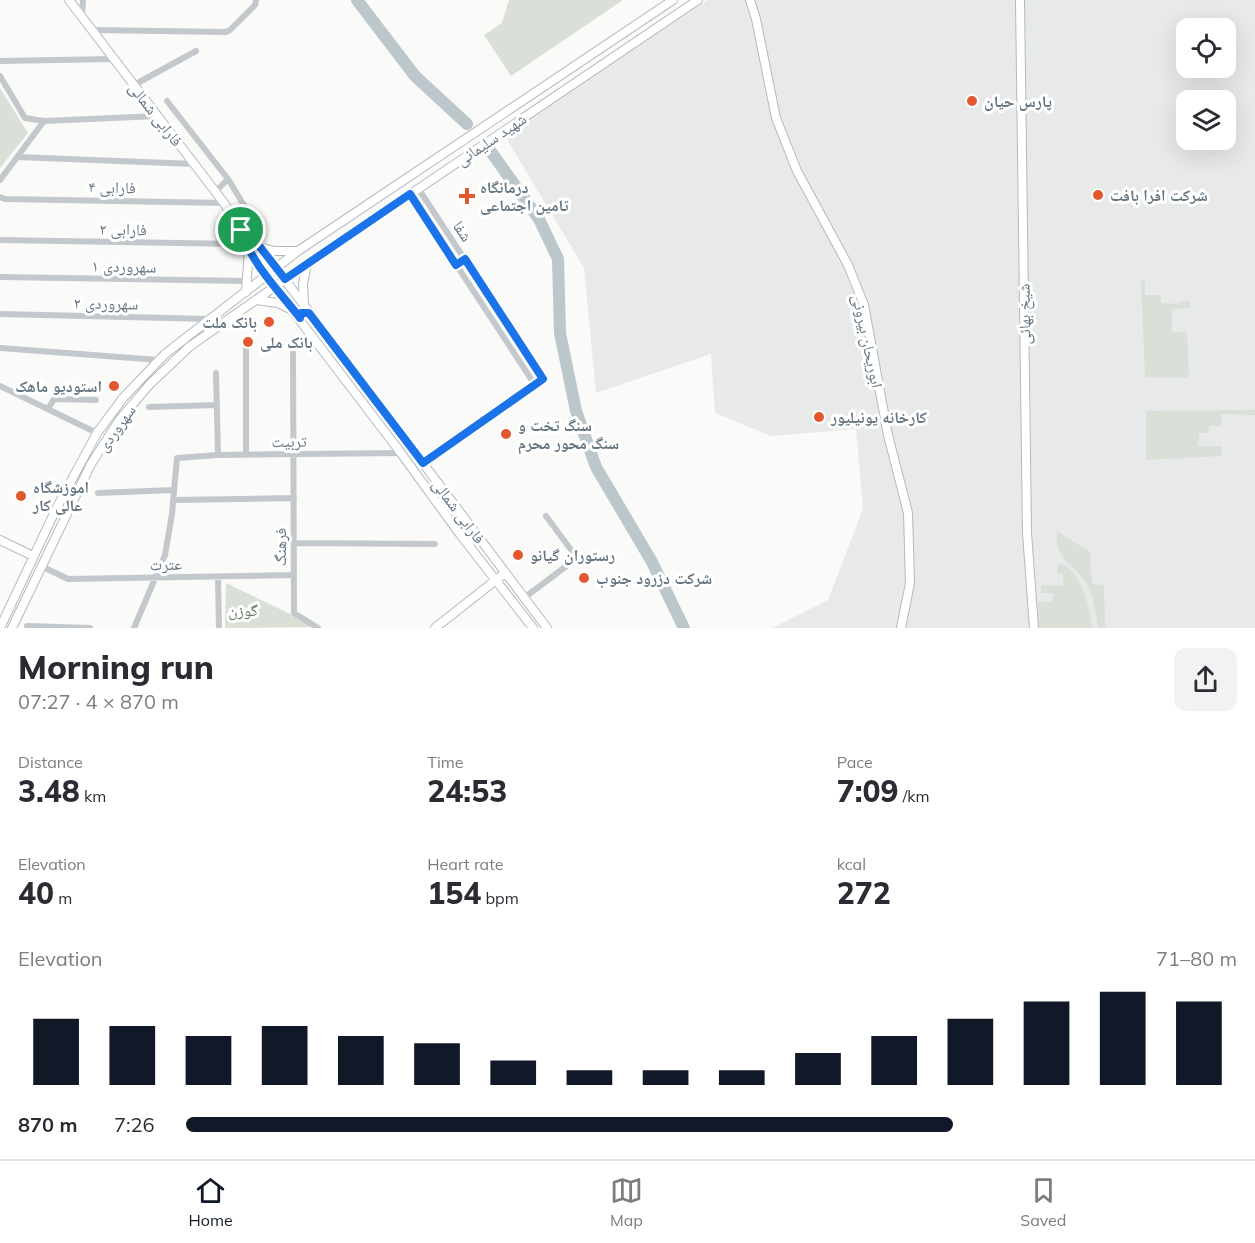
<!DOCTYPE html>
<html lang="en">
<head>
<meta charset="utf-8">
<style>
  :root { --surface:#fff; --page:#f2f2f3; --text:#2b2b33; --muted:#7c7c81; --line:#e1e1e2; --accent:#111827 }
  body { margin:0; font-family:Mulish,"Noto Naskh Arabic",sans-serif; background:var(--page); color:var(--text); height:100vh; display:flex; flex-direction:column; font-size:22px; white-space:nowrap }
  * { box-sizing:border-box; margin:0 }
  p { font-size:20px; color:var(--muted) }
  .icon { flex:none; width:33px; height:33px; fill:none; stroke:currentColor; stroke-width:2; stroke-linecap:round; stroke-linejoin:round }
  .map { position:relative; height:628px; overflow:hidden }
  .side { display:flex; flex-direction:column; background:var(--surface); flex:1 }
  .side>* { flex:none }
  .tools { position:absolute; left:1176px; top:18px; display:grid; gap:12px }
  .tools a { display:grid; place-items:center; width:60px; height:60px; border-radius:12px; background:var(--surface); box-shadow:0 6px 24px #0002; font-size:30px }
  .pin { position:absolute; display:grid; place-items:center; width:51px; height:51px; color:#fff; margin:-26px; border:3px solid #fff; border-radius:50%; box-shadow:0 2px 6px #0007 }
  .round { display:grid; place-items:center; flex:none; width:63px; height:63px; border-radius:12px; background:var(--page) }
  .head { display:flex; align-items:center; justify-content:space-between; height:102px; padding:0 18px }
  h1 { font-size:33px; font-weight:800; line-height:45px }
  .stats { display:grid; grid-template-columns:repeat(3,1fr); gap:9px; height:102px; padding:6px 18px }
  .stats div { display:grid; align-content:center }
  .stats b { font-size:30px; font-weight:800 }
  .stats small { font-size:16px; font-weight:400 }
  .stats p { font-size:16px }
  .chart { height:168px; padding:12px 18px }
  .chart p { display:flex; justify-content:space-between }
  .chart svg { width:100%; height:108px; margin-top:6px; stroke:var(--accent); stroke-width:6 }
  ul { padding:0 18px; list-style:none; font-size:20px }
  li { display:grid; grid-template-columns:96px 72px 1fr; align-items:center; height:45px }
  li i { height:15px; border-radius:8px; background:var(--accent) }
  .dock { display:flex; justify-content:space-around; align-items:center; height:84px; border-top:2px solid var(--line); background:var(--surface); font-size:16px; color:var(--muted) }
  .dock a { display:grid; justify-items:center; gap:3px }
  .dock .on { color:var(--accent) }
  .map>svg:first-child { display:block }
  .built { fill:#e8e9e9; fill-rule:evenodd }
  .green { fill:#dadfd7 }
  .lines { fill:none; stroke-linecap:round; stroke-linejoin:round }
  .river { stroke:#bbc7cb; stroke-width:12 }
  .secondary-casing { stroke:#b3babf; stroke-width:10 }
  .street { stroke:#c3c8cc; stroke-width:6 }
  .secondary { stroke:#fff; stroke-width:8 }
  .route-casing { stroke:#fff; stroke-width:12 }
  .route { stroke:#1a73e8; stroke-width:8 }
  .poi-dot { fill:#e4572e; stroke:#fff; stroke-width:2 }
  .labels { text-anchor:middle; dominant-baseline:central; stroke-width:6; stroke-linejoin:round; paint-order:stroke }
  .poi-label { font-size:16px; font-weight:bold; fill:#657683; stroke:#fff; text-anchor:start }
  .street-label { font-size:16px; fill:#657683; stroke:#fff }
  .park-label { font-size:16px; fill:#687a64; stroke:#fff }
</style>
</head>
<body>
<div class="map">
<svg width="1255" height="628" viewBox="0 0 1255 628">
  <rect width="100%" height="100%" fill="#fafaf8"/>
  <path class="built" d="M708,0h547v628h-483l56,-28 35,-91 -7,-80 -85,7 -56,-23 -4,-59 -115,39 -12,-125 -79,-132zM1186,28h40v40h-40zM1186,100h40v40h-40z"/>
  <path class="green" d="M509,0h114l-112,76 -27,-41 18,-12z
    M0,88l28,45 -28,35z
    M1145,279v16h16v8l19,1v-3h10v7l-18,1v23h15l2,46 -44,-1 -4,-97z
    M1255,410v5l-33,-1 -1,12h-12l-1,7h-9l-1,13h24l-1,10 -75,4v-49z
    M1057,531l33,21 2,32 12,1 1,43h-7c-2,-14 -4,-29 -10,-42 -12,-22 -35,-26 -31,-55z
    M1062,564c22,10 26,43 31,64h-54l-1,-26h14l1,-9h-12v-8l22,1v-12l-6,-1 1,-8z
    M226,583l91,44 -92,1z"/>
  <g class="lines">
    <path class="river" d="M357,0l58,76 52,48
      M489,149l50,70 19,40 2,74 16,78 20,56 56,95 32,66"/>
    <g class="secondary-casing">
      <path id="secondary" d="M69,0l155,203 17,27 4,13 21,33 132,173 61,84 74,95
        M750,0l6,19 20,99 21,53 51,94 16,40 24,130 20,78 2,70 -9,45
        M1020,0l7,533 7,95
        M242,231l17,16 17,21 271,360
        M260,247l14,4h24
        M246,292l3,-43
        M256,300l22,3 14,7
        M304,305l-1,-21 4,-20
        M0,540l33,16
        M0,628l56,-119 41,-76 26,-35 42,-44 133,-103 375,-251
        M12,628l79,-164 29,-45 30,-35 39,-37 118,-83 391,-264
        M435,628l66,-52"/>
    </g>
    <path class="street" d="M82,17l1,-17
      M92,30l134,2 4,-2 25,-25 1,-5
      M0,61l113,-2
      M0,76l25,42 19,3 113,-5
      M134,85l62,-34
      M167,101l61,78
      M17,157l177,7
      M0,180l44,-59
      M418,188l125,191 -120,84
      M215,192l13,-13 20,33
      M410,194l125,191
      M0,197l5,2 219,4
      M0,240l238,4 7,-1
      M0,277l248,4
      M0,314l209,5
      M246,345v110
      M0,348l159,12
      M293,353l1,260 24,15
      M216,373l2,82
      M0,386l97,47
      M149,407l68,-2
      M48,409l6,-10 42,1
      M98,493l76,-3
      M173,500l121,-2
      M293,543l142,1
      M41,566l27,13 225,-4
      M218,577l1,51
      M524,598l53,-40 -31,-42
      M27,626l63,2
      M134,628l31,-73 7,-41 5,-56 41,-3 183,-2"/>
    <use href="#secondary" class="secondary"/>
  </g>
  <g class="lines">
    <g class="route-casing">
      <path id="route" d="M410,194l46,71 9,-6 78,120 -120,84 -114,-150h-8l-1,5c-21,-27 -49,-55 -59,-88l19,17 25,32z"/>
    </g>
    <use href="#route" class="route"/>
  </g>
  <g class="poi-dot">
    <circle cx="972" cy="101" r="6"/>
    <circle cx="1098" cy="195" r="6"/>
    <path d="M464 187h6v6h6v6h-6v6h-6v-6h-6v-6h6z"/>
    <circle cx="269" cy="322" r="6"/>
    <circle cx="248" cy="342" r="6"/>
    <circle cx="114" cy="386" r="6"/>
    <circle cx="819" cy="417" r="6"/>
    <circle cx="506" cy="434" r="6"/>
    <circle cx="21" cy="496" r="6"/>
    <circle cx="518" cy="555" r="6"/>
    <circle cx="584" cy="578" r="6"/>
  </g>
  <g class="labels">
    <g class="poi-label">
      <text x="984" y="101">پارس حیان</text>
      <text x="480" y="187">درمانگاه<tspan x="480" dy="18">تامین اجتماعی</tspan></text>
      <text x="1110" y="195">شرکت افرا بافت</text>
      <text x="257" y="322" text-anchor="end">بانک ملت</text>
      <text x="260" y="342">بانک ملی</text>
      <text x="102" y="386" text-anchor="end">استودیو ماهک</text>
      <text x="831" y="417">کارخانه یونیلیور</text>
      <text x="518" y="425">سنگ تخت و<tspan x="518" dy="18">سنگ محور محرم</tspan></text>
      <text x="33" y="487">اموزشگاه<tspan x="33" dy="18">عالی کار</tspan></text>
      <text x="530" y="555">رستوران گیانو</text>
      <text x="596" y="578">شرکت دزرود جنوب</text>
    </g>
    <g class="street-label">
      <text transform="translate(156 114) rotate(52)">فارابی شمالی</text>
      <text transform="translate(491 139) rotate(-34)">شهید سلیمانی</text>
      <text transform="translate(112 187) rotate(1)">فارابی ۴</text>
      <text transform="translate(123 229) rotate(1)">فارابی ۲</text>
      <text transform="translate(463 231) rotate(57)">شفا</text>
      <text transform="translate(124 266) rotate(1)">سهروردی ۱</text>
      <text transform="translate(106 303) rotate(1)">سهروردی ۲</text>
      <text transform="translate(1024 314) rotate(-91)">شیخ بهائی</text>
      <text transform="translate(868 341) rotate(78)">ابوریحان بیرونی</text>
      <text transform="translate(116 428) rotate(-54)">سهروردی</text>
      <text transform="translate(289 441) rotate(-1)">تربیت</text>
      <text transform="translate(459 511) rotate(53)">فارابی شمالی</text>
      <text transform="translate(280 547) rotate(-90)">فرهنگ</text>
      <text transform="translate(166 564) rotate(-1)">عترت</text>
    </g>
    <g class="park-label">
      <text x="243" y="610">گوزن</text>
    </g>
  </g>
</svg>
<div class="tools">
<a><svg class="icon" aria-label="locate" viewBox="0 0 24 24"><circle cx="12" cy="12" r="6"/><path d="M12 2v4M12 18v4M2 12h4M18 12h4"/></svg></a>
<a><svg class="icon" aria-label="layers" viewBox="0 0 24 24"><path d="M12 4l9 5-9 5-9-5zM3 14l9 5 9-5"/></svg></a>
</div>
<div class="pin" style="left:241px;top:230px;background:#1e9e55"><svg class="icon" aria-label="arrive" viewBox="0 0 24 24"><path d="M6 21V4h12l-3 4 3 4H6"/></svg></div>
</div>
<section class="side">
<div class="head"><div><h1>Morning run</h1><p>07:27 · 4 × 870 m</p></div><a class="round"><svg class="icon" aria-label="share" viewBox="0 0 24 24"><path d="M12 15V3M7 8l5-5 5 5M5 13v7h14v-7"/></svg></a></div>
<div class="stats">
<div><p>Distance</p><b>3.48<small> km</small></b></div>
<div><p>Time</p><b>24:53</b></div>
<div><p>Pace</p><b>7:09<small> /km</small></b></div>
</div>
<div class="stats">
<div><p>Elevation</p><b>40<small> m</small></b></div>
<div><p>Heart rate</p><b>154<small> bpm</small></b></div>
<div><p>kcal</p><b>272</b></div>
</div>
<div class="chart"><p><span>Elevation</span>71–80 m</p>
<svg viewBox="0 0 160 44" preserveAspectRatio="none"><path d="M5 44V17M15 44V20M25 44V24M35 44V20M45 44V24M55 44V27M65 44V34M75 44V38M85 44V38M95 44V38M105 44V31M115 44V24M125 44V17M135 44V10M145 44V6M155 44V10"/></svg>
</div>
<ul>
<li><b>870 m</b>7:26<i style="width:73%"></i></li>
</ul>
</section>
<nav class="dock">
<a class="on"><svg class="icon" aria-label="home" viewBox="0 0 24 24"><path d="M3 11l9-7 9 7M6 9v11h12V9"/></svg>Home</a>
<a><svg class="icon" aria-label="map" viewBox="0 0 24 24"><path d="M3 6l6-2 6 2 6-2v14l-6 2-6-2-6 2zM9 4v14M15 6v14"/></svg>Map</a>
<a><svg class="icon" aria-label="saved" viewBox="0 0 24 24"><path d="M7 4h10v16l-5-4-5 4z"/></svg>Saved</a>
</nav>
</body>
</html>
